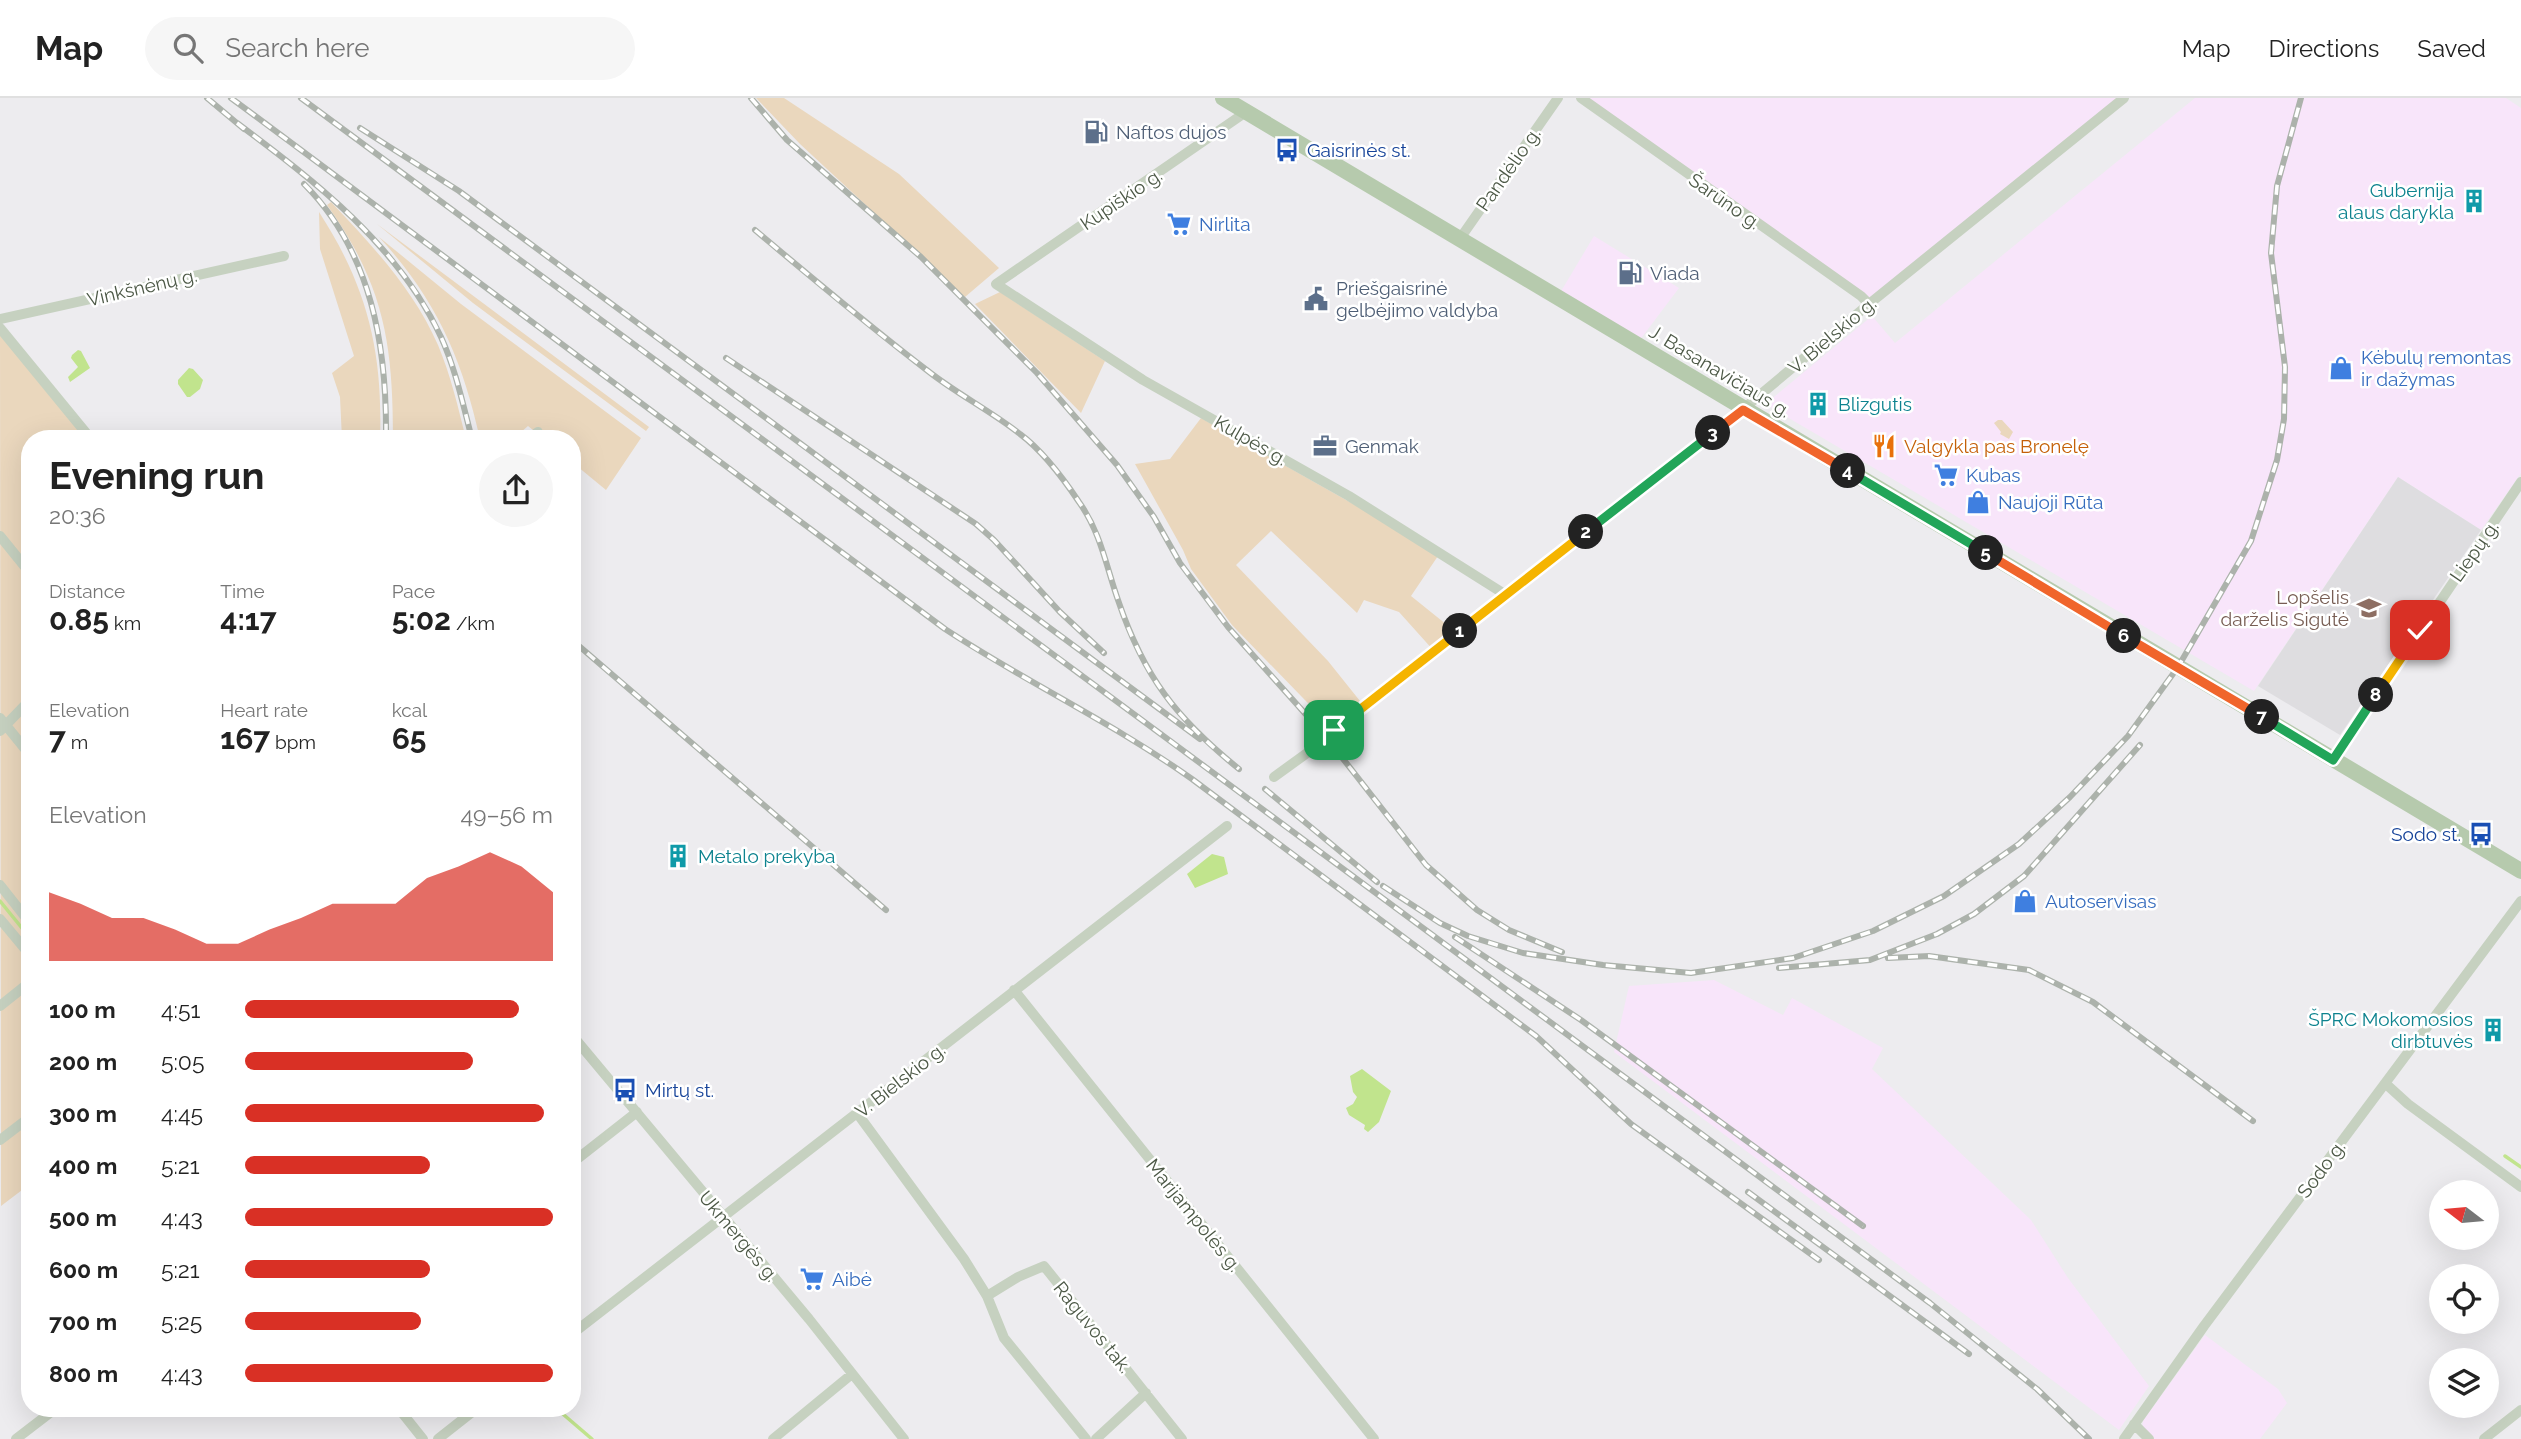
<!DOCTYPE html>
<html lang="en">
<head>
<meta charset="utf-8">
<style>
  :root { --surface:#fff; --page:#f6f6f6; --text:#222; --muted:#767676; --line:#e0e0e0; --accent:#d93025 }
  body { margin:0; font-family:Raleway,sans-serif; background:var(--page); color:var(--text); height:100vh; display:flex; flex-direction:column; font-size:26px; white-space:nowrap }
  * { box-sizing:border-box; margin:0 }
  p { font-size:23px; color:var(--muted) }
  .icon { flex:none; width:38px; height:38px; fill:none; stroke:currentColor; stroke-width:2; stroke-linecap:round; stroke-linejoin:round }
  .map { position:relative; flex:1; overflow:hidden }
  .sheet { position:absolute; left:21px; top:332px; width:560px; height:987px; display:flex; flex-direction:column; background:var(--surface); border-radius:28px; box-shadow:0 7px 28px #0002 }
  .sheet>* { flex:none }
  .needle { width:46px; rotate:286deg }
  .buttons { position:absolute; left:2429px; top:1082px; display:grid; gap:14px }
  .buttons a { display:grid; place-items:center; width:70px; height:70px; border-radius:50%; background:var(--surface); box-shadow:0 7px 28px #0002; font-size:35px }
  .pin { position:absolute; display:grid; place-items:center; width:60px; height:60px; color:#fff; margin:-30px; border-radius:14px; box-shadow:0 4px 10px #0006 }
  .km { position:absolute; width:35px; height:35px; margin:-18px; border-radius:50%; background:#222; color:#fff; font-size:19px; line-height:35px; text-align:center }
  .round { display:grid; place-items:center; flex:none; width:74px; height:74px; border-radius:37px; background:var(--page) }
  .head { display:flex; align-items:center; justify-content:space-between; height:119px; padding:0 28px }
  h1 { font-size:38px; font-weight:700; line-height:52px }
  .metrics { display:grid; grid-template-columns:repeat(3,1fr); gap:10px; height:119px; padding:7px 28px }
  .metrics div { display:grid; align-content:center }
  .metrics b { font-size:30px; font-weight:700 }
  .metrics small { font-size:19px; font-weight:400 }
  .metrics p { font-size:19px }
  .chart { height:196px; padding:14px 28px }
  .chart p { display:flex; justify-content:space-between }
  .chart svg { width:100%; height:126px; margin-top:7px; fill:var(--accent); opacity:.7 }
  ul { padding:0 28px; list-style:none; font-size:23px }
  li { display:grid; grid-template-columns:112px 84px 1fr; align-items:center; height:52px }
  li i { height:18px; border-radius:9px; background:var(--accent) }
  header { display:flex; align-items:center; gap:42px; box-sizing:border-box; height:98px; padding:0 35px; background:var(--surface); border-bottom:2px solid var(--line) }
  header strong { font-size:33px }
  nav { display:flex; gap:38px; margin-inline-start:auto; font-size:24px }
  .search { width:490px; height:63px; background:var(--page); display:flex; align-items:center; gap:18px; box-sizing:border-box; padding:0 24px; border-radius:38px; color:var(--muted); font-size:26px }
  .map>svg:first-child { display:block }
  .commercial { fill:#f8e5fa }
  .education { fill:#dedde0 }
  .green { fill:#ead7bd }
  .water { fill:#c1e48d }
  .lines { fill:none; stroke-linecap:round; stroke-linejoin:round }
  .stream { stroke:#c1e48d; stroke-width:3.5 }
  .street { stroke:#c6d1c0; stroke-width:10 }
  .primary { stroke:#b6caad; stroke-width:16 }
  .rail-casing { stroke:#acb2ab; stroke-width:6 }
  .rail { stroke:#fff; stroke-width:3.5; stroke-dasharray:10; stroke-linecap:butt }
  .split-1-casing { stroke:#fff; stroke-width:14 }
  .split-2-casing { stroke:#fff; stroke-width:14 }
  .split-3-casing { stroke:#fff; stroke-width:14 }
  .split-4-casing { stroke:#fff; stroke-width:14 }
  .split-5-casing { stroke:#fff; stroke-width:14 }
  .split-6-casing { stroke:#fff; stroke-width:14 }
  .split-7-casing { stroke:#fff; stroke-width:14 }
  .split-8-casing { stroke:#fff; stroke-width:14 }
  .split-9-casing { stroke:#fff; stroke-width:14 }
  .split-1 { stroke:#f5b400; stroke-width:9 }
  .split-2 { stroke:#f5b400; stroke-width:9 }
  .split-3 { stroke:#22a559; stroke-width:9 }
  .split-4 { stroke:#f0652b; stroke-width:9 }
  .split-5 { stroke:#22a559; stroke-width:9 }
  .split-6 { stroke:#f0652b; stroke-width:9 }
  .split-7 { stroke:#f0652b; stroke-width:9 }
  .split-8 { stroke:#22a559; stroke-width:9 }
  .split-9 { stroke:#f5b400; stroke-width:9 }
  .labels { text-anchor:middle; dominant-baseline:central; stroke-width:5; stroke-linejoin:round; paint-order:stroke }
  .service-label { font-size:19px; fill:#4e5e75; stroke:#fff; text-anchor:start }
  .transit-label { font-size:19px; fill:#164399; stroke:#fff; text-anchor:start }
  .street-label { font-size:19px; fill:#4c5846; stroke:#fff }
  .culture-label { font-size:19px; fill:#0d838f; stroke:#fff; text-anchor:end }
  .shop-label { font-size:19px; fill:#366cbe; stroke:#fff; text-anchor:start }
  .food-label { font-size:19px; fill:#c56008; stroke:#fff; text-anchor:start }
  .education-label { font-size:19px; fill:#785e54; stroke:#fff; text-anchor:end }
</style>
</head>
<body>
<header>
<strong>Map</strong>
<div class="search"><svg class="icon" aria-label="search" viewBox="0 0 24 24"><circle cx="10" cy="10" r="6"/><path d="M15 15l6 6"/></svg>Search here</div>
<nav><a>Map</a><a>Directions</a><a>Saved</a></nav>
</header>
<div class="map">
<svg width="2521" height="1341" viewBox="0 0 2521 1341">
  <rect width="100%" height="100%" fill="#edecef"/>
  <path class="commercial" d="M1581,0h543l-255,206z
    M2195,0h311l15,10v365l-40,57 -83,-53 -144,214 -484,-284 -1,-6 103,-85 23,27z
    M1594,138l85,52 -43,57 -79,-47z
    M1714,882l69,35 9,-17 91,50 -11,21 159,151 37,58 81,108 -30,44 -505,-378 15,-66z
    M2205,1237l73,54 9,14 -27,36h-118l1,-18z"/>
  <path class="education" d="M2398,379l83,53 -141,205 -82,-49z"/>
  <path class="green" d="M756,0h28l115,76 100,94 -34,29 -165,-153z
    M331,104c41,43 83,88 107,143 13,31 20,62 28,94h-73c0,-96 -9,-154 -66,-234z
    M319,114c48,74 64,139 61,227h-38l-2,-42 -8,-24 22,-17 -34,-107z
    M377,126l272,203 -3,4 -173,-128z
    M379,139l82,67 180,134 -35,52 -34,-28v-23h-28l-16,-13 -15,13h-33c-18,-81 -44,-140 -101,-202z
    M1000,194l105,69 -24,52 -106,-109z
    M0,230l91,111h-61v745l-29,22z
    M1201,320l239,135 -29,43 46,37 -23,18 -35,-39 -35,-12 -7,13 -86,-82 -35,34 92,96 36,45 -30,24 -102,-105 -41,-56 -8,-19 -48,-86 35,-5z
    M1998,322h4l11,12 -4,7 -9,-5 1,-2 -7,-9z"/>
  <path class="water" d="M78,252l3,1 9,17 -20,14 -2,-5 10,-10 -7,-9 1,-3z
    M189,270l4,1 10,11 -3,9 -10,8h-3l-9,-13v-4z
    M1212,756l12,3 4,17 -33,14 -8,-14z
    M1362,971l29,22 -12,31 -11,10 -4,-3 1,-4 -16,-10 -3,-7 7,-4 4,-7 -4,-5 -3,-16z"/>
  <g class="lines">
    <path class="stream" d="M0,803l30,37
      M2505,1058l16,11
      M557,1311l35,30"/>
    <path class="street" d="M1581,0l280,198 8,8
      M1246,14l-250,172 147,96 206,116 157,99
      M1459,142l99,-142
      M0,221l284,-63
      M0,230l91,111
      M529,341l9,-7
      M0,438l30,37
      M0,620l30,37
      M0,633l30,-31
      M2333,662l188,-278
      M1274,679l40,-29 50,-42 379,-297 126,-105 255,-206
      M0,787l30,38
      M0,821l30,36
      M1014,892l360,449
      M0,908l30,-24
      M572,937l237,284 95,120
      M2386,986l22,20 113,83
      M857,1015l107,146 23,37 17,42 82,101
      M0,1042l30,-23
      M572,1065l65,-51
      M987,1198l31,-19 26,-11 138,173
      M572,1236l655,-508
      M399,1311l24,30
      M2134,1326l15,15
      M16,1341l39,-30
      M438,1341l38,-30
      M773,1341l79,-65
      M1096,1341l50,-46
      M2124,1341l80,-113 317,-425
      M2484,1341l37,-29"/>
    <path class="primary" d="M1223,0l1298,773"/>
    <g class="rail-casing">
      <path id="rail" d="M207,0l37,31
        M231,0l714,531c81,53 168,94 247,150l344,257 95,88 188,136
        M301,0l1629,1205 107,86 52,50
        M751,0l36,42 134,117 116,116 80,92 37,52 26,46 48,64 98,110 100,128 51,45 32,20 53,22
        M237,25c79,59 161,122 204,214 15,33 22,68 31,102
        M360,30l99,63 741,548
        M304,86c68,68 83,163 82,255
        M755,132c57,48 114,96 173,141 29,23 63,40 92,63 23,17 43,44 59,68 22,31 27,64 39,98 26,77 58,118 121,169
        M726,260l250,166 18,16 66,72 44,41
        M572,542l314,270
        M1265,691l112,93
        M1383,788l57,37 28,13 55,17 80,12 88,8 102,-15 80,-27 71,-35 75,-52 51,-47 58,-61 50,-69 73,-126 26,-81 7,-41 1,-52 -14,-114 6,-67 24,-88
        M1455,839l126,83 282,206
        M1888,860l41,-2 100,14 64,32 160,119
        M1779,870l91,-8 67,-26 37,-20 50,-38 116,-131
        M1748,1094l221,162"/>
    </g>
    <use href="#rail" class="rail"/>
  </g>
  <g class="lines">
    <g class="split-1-casing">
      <path id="split-1" d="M1334,632l126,-99"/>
    </g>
    <g class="split-2-casing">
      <path id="split-2" d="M1460,533l126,-99"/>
    </g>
    <g class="split-3-casing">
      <path id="split-3" d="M1586,434l127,-99"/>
    </g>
    <g class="split-4-casing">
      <path id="split-4" d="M1713,335l30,-23 105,61"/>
    </g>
    <g class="split-5-casing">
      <path id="split-5" d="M1848,373l138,82"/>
    </g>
    <g class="split-6-casing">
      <path id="split-6" d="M1986,455l138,83"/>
    </g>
    <g class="split-7-casing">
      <path id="split-7" d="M2124,538l138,81"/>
    </g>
    <g class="split-8-casing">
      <path id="split-8" d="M2262,619l71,43 43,-65"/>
    </g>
    <g class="split-9-casing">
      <path id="split-9" d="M2376,597l44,-65"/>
    </g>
    <use href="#split-1" class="split-1"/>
    <use href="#split-2" class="split-2"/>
    <use href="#split-3" class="split-3"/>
    <use href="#split-4" class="split-4"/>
    <use href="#split-5" class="split-5"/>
    <use href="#split-6" class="split-6"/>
    <use href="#split-7" class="split-7"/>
    <use href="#split-8" class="split-8"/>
    <use href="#split-9" class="split-9"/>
  </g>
  <defs>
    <g id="fuel-bare" transform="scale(1.89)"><path d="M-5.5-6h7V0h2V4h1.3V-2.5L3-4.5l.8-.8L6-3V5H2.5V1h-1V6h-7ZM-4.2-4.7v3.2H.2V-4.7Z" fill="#5c6f8a" stroke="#fff" stroke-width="2.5" paint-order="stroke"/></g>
    <g id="bus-bare" transform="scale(1.89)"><path d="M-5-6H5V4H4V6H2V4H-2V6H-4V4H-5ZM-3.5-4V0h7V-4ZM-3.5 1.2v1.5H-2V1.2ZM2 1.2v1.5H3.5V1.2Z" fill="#1a4fb4" stroke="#fff" stroke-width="2.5" paint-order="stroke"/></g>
    <g id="building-bare" transform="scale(1.89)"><path d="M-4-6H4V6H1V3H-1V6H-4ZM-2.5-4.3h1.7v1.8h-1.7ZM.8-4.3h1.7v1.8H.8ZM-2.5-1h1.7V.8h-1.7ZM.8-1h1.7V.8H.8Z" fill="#0f9aa8" stroke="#fff" stroke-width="2.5" paint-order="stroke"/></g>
    <g id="supermarket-bare" transform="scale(1.89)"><path d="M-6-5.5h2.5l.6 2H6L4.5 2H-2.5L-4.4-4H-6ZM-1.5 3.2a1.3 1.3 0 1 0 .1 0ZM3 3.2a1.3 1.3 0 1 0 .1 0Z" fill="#3f7fe0" stroke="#fff" stroke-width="2.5" paint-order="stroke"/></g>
    <g id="civic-bare" transform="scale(1.89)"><path d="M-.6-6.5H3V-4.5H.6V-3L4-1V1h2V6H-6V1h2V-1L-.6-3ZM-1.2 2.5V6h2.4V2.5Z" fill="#5c6f8a" stroke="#fff" stroke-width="2.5" paint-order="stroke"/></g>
    <g id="shop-bare" transform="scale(1.89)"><path d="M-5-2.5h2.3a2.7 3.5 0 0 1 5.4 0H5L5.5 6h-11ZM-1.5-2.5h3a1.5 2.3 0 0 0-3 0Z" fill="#3f7fe0" stroke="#fff" stroke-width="2.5" paint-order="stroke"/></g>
    <g id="office-bare" transform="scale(1.89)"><path d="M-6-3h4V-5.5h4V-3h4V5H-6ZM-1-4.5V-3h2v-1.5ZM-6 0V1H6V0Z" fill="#5c6f8a" stroke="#fff" stroke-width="2.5" paint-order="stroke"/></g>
    <g id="restaurant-bare" transform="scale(1.89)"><path d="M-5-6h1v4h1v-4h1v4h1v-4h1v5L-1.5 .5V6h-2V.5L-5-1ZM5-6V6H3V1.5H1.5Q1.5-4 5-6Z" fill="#e8710a" stroke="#fff" stroke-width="2.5" paint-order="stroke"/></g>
    <g id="school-bare" transform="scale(1.89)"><path d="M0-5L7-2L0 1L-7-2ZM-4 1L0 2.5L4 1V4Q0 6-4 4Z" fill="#8d6e63" stroke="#fff" stroke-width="2.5" paint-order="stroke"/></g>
  </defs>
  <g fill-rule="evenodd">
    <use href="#fuel-bare" x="1096" y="34"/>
    <use href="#bus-bare" x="1287" y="52"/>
    <use href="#building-bare" x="2474" y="103"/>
    <use href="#supermarket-bare" x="1179" y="126"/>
    <use href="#fuel-bare" x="1630" y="175"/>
    <use href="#civic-bare" x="1316" y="201"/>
    <use href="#shop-bare" x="2341" y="270"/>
    <use href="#building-bare" x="1818" y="306"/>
    <use href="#office-bare" x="1325" y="348"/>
    <use href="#restaurant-bare" x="1884" y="348"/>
    <use href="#supermarket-bare" x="1946" y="377"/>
    <use href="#shop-bare" x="1978" y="404"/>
    <use href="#school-bare" x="2369" y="510"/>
    <use href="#bus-bare" x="2481" y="736"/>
    <use href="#building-bare" x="678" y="758"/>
    <use href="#shop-bare" x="2025" y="803"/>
    <use href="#building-bare" x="2493" y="932"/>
    <use href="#bus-bare" x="625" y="992"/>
    <use href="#supermarket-bare" x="812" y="1181"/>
  </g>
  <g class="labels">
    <g class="service-label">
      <text x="1116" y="34">Naftos dujos</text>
      <text x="1650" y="175">Viada</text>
      <text x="1336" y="190">Priešgaisrinė<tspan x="1336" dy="22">gelbėjimo valdyba</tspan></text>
      <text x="1345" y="348">Genmak</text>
    </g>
    <g class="transit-label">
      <text x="1307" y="52">Gaisrinės st.</text>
      <text x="2461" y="736" text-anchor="end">Sodo st.</text>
      <text x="645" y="992">Mirtų st.</text>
    </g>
    <g class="street-label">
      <text transform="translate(1508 71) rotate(-55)">Pandėlio g.</text>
      <text transform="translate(1121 101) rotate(-34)">Kupiškio g.</text>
      <text transform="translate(1725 103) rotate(35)">Šarūno g.</text>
      <text transform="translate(142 189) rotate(-13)">Vinkšnėnų g.</text>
      <text transform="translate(1832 237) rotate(-40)">V. Bielskio g.</text>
      <text transform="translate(1720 273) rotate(31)">J. Basanavičiaus g.</text>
      <text transform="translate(1251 342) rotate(30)">Kulpės g.</text>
      <text transform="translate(2474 453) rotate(-55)">Liepų g.</text>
      <text transform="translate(900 982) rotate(-38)">V. Bielskio g.</text>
      <text transform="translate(2321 1071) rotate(-53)">Sodo g.</text>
      <text transform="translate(1194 1117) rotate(51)">Marijampolės g.</text>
      <text transform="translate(739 1138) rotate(50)">Ukmergės g.</text>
      <text transform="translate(1093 1229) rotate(51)">Raguvos tak.</text>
    </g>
    <g class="culture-label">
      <text x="2454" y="92">Gubernija<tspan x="2454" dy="22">alaus darykla</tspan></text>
      <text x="1838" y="306" text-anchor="start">Blizgutis</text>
      <text x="698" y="758" text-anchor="start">Metalo prekyba</text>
      <text x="2473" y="921">ŠPRC Mokomosios<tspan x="2473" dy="22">dirbtuvės</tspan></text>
    </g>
    <g class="shop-label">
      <text x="1199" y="126">Nirlita</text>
      <text x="2361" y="259">Kėbulų remontas<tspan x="2361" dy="22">ir dažymas</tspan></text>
      <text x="1966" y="377">Kubas</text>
      <text x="1998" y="404">Naujoji Rūta</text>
      <text x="2045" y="803">Autoservisas</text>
      <text x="832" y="1181">Aibė</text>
    </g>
    <g class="food-label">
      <text x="1904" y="348">Valgykla pas Bronelę</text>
    </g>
    <g class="education-label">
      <text x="2349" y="499">Lopšelis<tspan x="2349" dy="22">darželis Sigutė</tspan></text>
    </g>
  </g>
</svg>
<div class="buttons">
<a><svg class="needle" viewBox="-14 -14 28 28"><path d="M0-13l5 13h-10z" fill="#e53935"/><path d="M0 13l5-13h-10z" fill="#767676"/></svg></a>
<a><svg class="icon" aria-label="locate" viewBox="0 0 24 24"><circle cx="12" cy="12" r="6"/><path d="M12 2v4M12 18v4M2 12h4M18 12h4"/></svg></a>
<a><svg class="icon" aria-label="layers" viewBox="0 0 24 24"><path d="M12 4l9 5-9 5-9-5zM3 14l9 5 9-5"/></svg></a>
</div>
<div class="pin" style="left:1334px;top:632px;background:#1e9e55"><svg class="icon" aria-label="arrive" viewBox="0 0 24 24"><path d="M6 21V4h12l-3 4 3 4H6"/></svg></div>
<div class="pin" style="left:2420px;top:532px;background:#d93025"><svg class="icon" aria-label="check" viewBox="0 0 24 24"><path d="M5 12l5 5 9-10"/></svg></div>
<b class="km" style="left:1460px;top:533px">1</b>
<b class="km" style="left:1586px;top:434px">2</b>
<b class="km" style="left:1713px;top:335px">3</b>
<b class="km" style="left:1848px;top:373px">4</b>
<b class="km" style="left:1986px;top:455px">5</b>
<b class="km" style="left:2124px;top:538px">6</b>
<b class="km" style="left:2262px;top:619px">7</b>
<b class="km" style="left:2376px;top:597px">8</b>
<section class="sheet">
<div class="head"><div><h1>Evening run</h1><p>20:36</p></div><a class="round"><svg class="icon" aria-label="share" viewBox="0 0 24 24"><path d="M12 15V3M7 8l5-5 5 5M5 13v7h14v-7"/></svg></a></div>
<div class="metrics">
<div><p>Distance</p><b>0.85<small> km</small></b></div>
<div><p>Time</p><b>4:17</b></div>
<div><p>Pace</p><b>5:02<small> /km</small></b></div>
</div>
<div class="metrics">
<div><p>Elevation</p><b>7<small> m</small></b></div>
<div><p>Heart rate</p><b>167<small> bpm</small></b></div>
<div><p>kcal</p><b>65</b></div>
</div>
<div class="chart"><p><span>Elevation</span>49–56 m</p>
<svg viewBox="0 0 160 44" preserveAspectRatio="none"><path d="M0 44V20L10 24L20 29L30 29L40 33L50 38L60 38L70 33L80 29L90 24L100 24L110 24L120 15L130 11L140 6L150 11L160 20V44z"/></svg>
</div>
<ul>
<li><b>100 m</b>4:51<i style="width:89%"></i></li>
<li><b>200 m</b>5:05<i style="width:74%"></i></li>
<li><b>300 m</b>4:45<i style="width:97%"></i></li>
<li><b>400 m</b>5:21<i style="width:60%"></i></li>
<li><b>500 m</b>4:43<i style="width:100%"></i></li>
<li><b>600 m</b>5:21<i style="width:60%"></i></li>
<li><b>700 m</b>5:25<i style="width:57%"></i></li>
<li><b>800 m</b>4:43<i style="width:100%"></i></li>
</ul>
</section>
</div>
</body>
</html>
